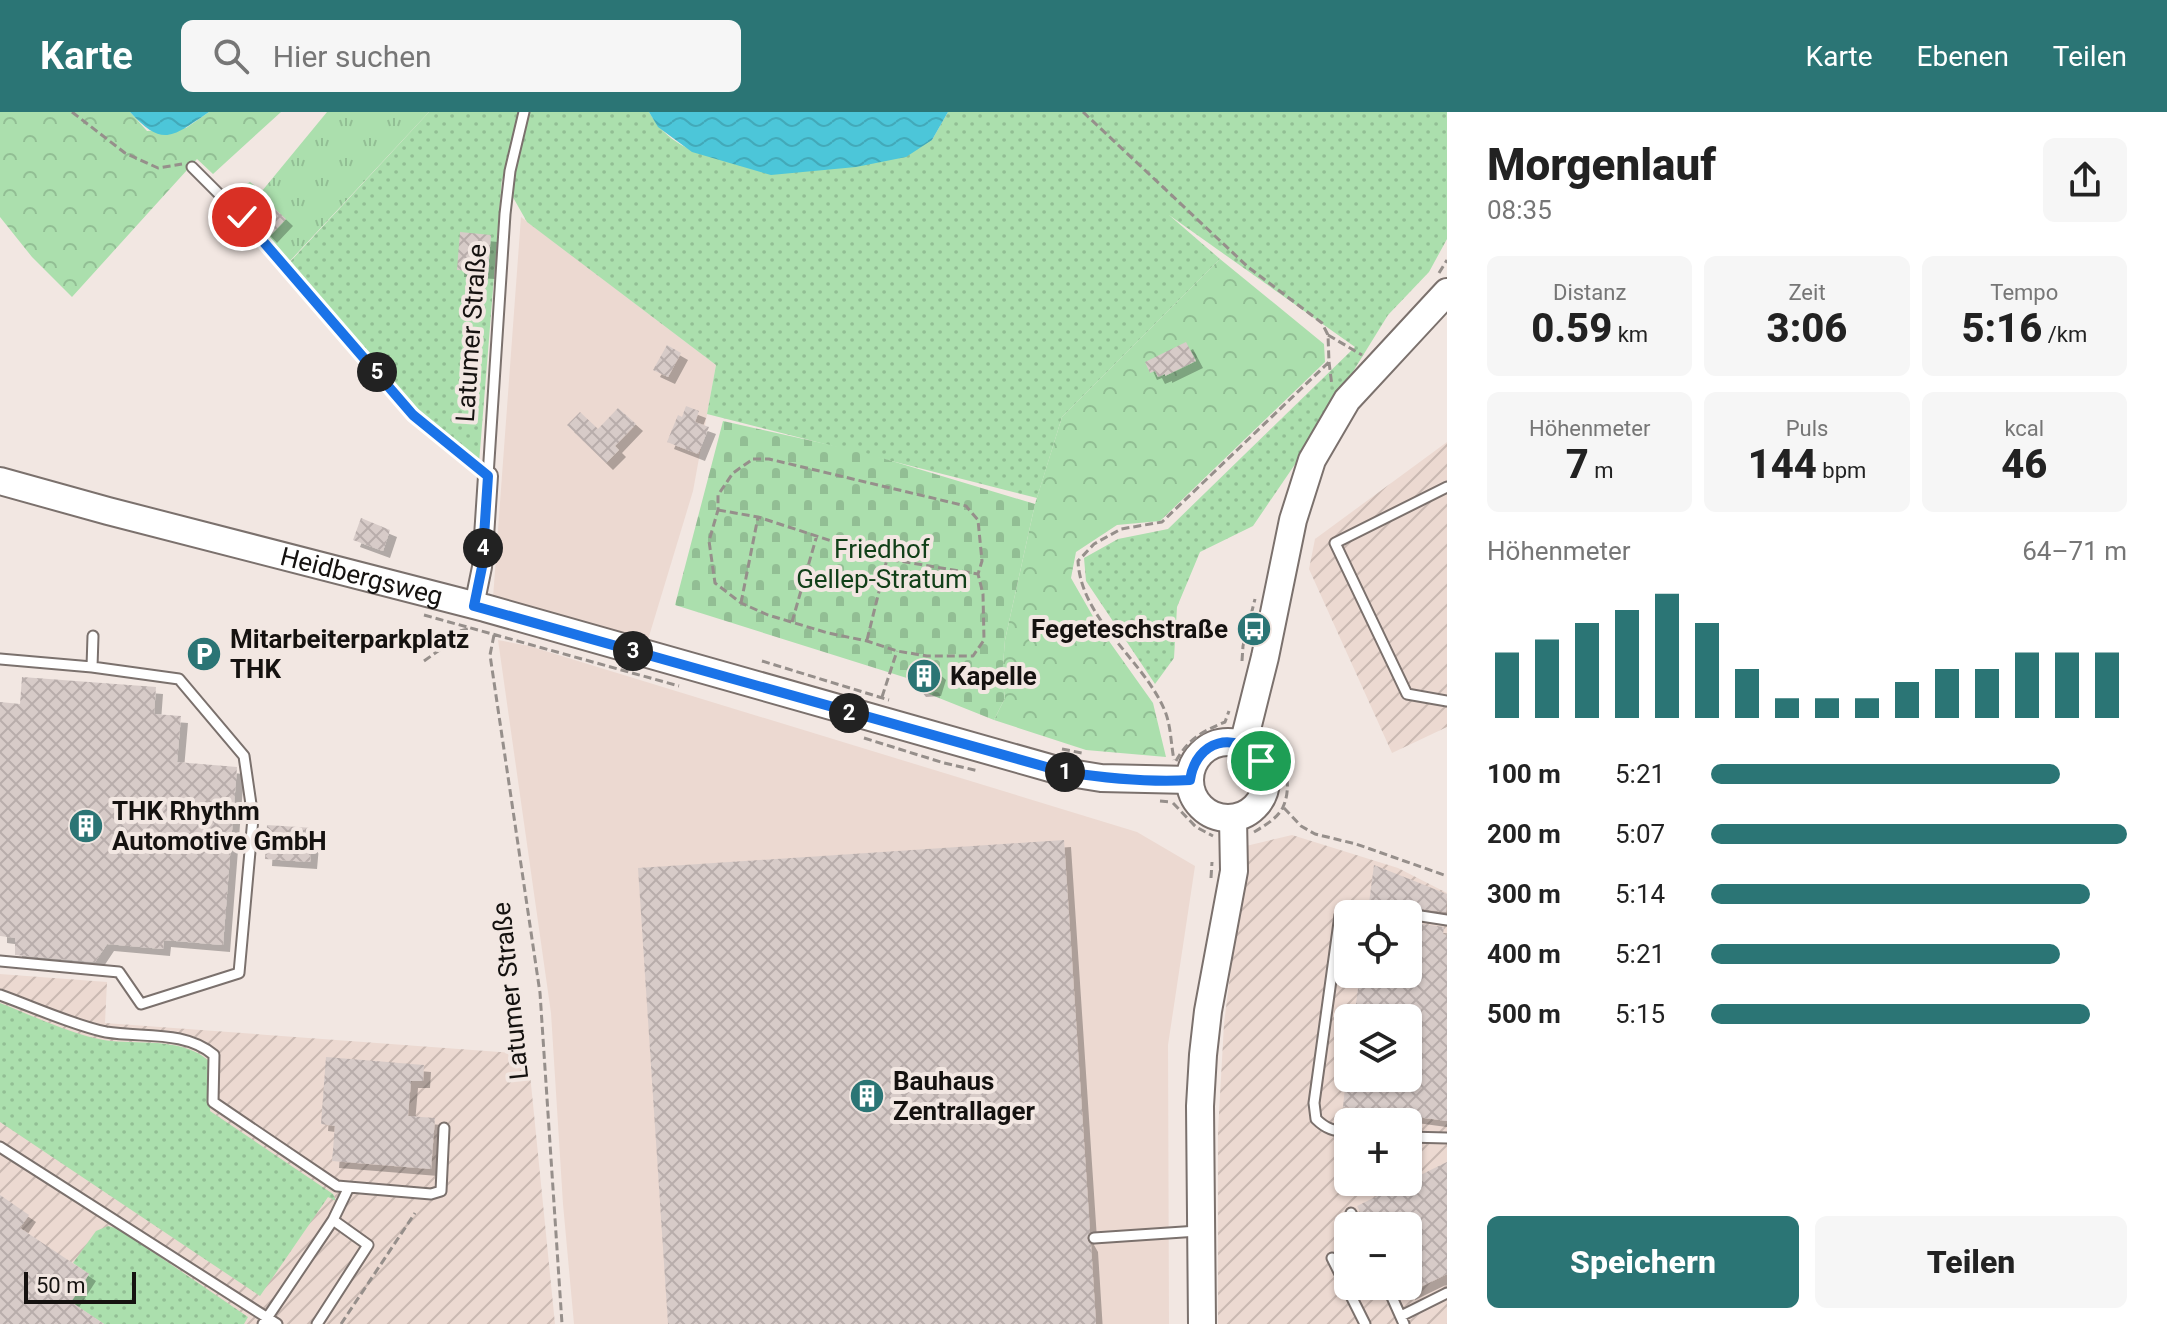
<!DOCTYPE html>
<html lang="de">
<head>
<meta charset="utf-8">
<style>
  :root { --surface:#fff; --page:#f6f6f6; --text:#222; --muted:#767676; --accent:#2b7575 }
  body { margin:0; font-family:Roboto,sans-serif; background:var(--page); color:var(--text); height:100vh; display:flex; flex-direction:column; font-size:30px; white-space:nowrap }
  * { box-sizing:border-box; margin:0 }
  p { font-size:26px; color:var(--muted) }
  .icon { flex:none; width:44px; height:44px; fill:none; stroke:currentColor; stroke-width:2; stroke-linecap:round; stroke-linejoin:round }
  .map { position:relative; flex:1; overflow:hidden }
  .sheet { display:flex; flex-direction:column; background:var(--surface); width:720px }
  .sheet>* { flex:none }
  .buttons { position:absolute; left:1334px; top:788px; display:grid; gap:16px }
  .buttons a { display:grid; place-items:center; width:88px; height:88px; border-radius:12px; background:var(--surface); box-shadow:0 2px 6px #0004; font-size:40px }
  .scale { position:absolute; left:24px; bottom:20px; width:112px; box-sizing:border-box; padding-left:8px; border:4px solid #151210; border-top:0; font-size:22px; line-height:28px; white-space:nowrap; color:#151210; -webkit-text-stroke:6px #f2e7e2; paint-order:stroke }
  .pin { position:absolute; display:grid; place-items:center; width:68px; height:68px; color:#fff; margin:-34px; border:4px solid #fff; border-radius:50%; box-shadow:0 2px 8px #0007 }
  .km { position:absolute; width:40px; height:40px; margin:-20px; border-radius:50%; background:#222; color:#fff; font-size:22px; line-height:40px; text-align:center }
  .round { display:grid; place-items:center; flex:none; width:84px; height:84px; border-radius:12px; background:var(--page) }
  .headline { display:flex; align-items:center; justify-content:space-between; height:136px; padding:0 40px }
  h1 { font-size:44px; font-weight:800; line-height:60px }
  .figures { display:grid; grid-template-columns:repeat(3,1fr); gap:12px; height:136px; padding:8px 40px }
  .figures div { display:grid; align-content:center; border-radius:12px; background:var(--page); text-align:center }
  .figures b { font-size:40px; font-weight:800 }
  .figures small { font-size:22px; font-weight:400 }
  .figures p { font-size:22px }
  .chart { height:224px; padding:16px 40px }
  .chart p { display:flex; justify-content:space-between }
  .chart svg { width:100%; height:144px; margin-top:8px; stroke:var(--accent); stroke-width:6 }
  .primary-button { display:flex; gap:16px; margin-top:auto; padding:16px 40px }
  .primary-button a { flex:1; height:92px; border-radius:12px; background:var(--accent); color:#fff; font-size:32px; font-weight:800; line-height:92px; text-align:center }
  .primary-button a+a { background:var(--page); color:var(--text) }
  ul { padding:0 40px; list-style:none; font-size:26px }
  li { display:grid; grid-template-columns:128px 96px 1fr; align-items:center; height:60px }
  li i { height:20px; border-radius:10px; background:var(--accent) }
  header { display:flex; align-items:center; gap:48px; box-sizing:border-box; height:112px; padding:0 40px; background:var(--accent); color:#fff }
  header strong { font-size:38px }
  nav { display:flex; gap:44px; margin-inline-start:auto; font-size:28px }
  .search { width:560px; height:72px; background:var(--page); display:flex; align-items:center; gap:20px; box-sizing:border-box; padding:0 28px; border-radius:12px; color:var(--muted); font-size:30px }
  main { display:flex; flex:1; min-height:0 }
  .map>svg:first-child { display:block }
  .built { fill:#ecd9d1 }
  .industrial { fill:url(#industrial-furrows); fill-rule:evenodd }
  .grass { fill:url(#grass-dots) }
  .forest { fill:url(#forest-crowns) }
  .cemetery { fill:url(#cemetery-stones) }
  .park { fill:url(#park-tufts) }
  .water { fill:url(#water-waves) }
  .building { fill:url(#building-cross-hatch); filter:url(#shadow) }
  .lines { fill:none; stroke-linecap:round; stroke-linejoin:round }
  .lane-casing { stroke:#7b716d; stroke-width:13 }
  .street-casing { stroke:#7b716d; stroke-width:22 }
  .secondary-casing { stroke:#7b716d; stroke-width:30 }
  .path { stroke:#968f8b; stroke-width:3; stroke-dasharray:8 4; stroke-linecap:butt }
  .lane { stroke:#fff; stroke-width:9 }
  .street { stroke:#fff; stroke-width:18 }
  .secondary { stroke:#fff; stroke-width:26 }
  .route-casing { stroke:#fff; stroke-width:16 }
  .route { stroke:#1a73e8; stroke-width:10 }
  .labels { text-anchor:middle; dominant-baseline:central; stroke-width:8; stroke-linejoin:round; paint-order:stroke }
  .street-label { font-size:26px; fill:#151210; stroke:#f2e7e2 }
  .park-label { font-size:26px; fill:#114019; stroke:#f2e7e2 }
  .poi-label { font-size:26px; font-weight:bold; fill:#151210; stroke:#f2e7e2; text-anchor:start }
</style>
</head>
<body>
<header>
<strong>Karte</strong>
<div class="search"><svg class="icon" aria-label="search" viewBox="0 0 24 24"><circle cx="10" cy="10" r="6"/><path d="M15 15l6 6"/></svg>Hier suchen</div>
<nav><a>Karte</a><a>Ebenen</a><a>Teilen</a></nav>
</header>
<main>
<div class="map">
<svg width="1447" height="1212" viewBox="0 0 1447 1212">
  <defs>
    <pattern id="industrial-furrows" width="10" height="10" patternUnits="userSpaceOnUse" patternTransform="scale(2)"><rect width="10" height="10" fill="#ecd9d1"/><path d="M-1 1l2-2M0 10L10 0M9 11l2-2" fill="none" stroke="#cab9b2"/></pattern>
    <pattern id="grass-dots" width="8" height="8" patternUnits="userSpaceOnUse" patternTransform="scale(2)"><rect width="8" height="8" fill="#abdfad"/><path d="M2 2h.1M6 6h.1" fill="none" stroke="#92be94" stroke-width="1.8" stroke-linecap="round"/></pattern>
    <pattern id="forest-crowns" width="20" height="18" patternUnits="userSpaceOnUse" patternTransform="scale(2)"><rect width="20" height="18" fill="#abdfad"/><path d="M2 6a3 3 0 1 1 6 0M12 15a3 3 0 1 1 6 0" fill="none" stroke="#92be94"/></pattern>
    <pattern id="cemetery-stones" width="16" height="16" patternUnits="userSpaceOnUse" patternTransform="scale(2)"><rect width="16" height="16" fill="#abdfad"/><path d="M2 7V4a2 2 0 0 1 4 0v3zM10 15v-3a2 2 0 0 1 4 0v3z" fill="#92be94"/></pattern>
    <pattern id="park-tufts" width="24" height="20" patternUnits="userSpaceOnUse" patternTransform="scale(2)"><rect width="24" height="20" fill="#abdfad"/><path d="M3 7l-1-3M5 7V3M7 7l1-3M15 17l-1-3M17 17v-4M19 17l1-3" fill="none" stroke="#92be94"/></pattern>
    <pattern id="water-waves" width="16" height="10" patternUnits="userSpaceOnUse" patternTransform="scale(2)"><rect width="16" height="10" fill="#4cc6d9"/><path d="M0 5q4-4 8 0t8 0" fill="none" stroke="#42a9b9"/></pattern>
    <pattern id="building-cross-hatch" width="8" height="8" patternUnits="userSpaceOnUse" patternTransform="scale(2)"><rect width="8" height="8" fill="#d7cbc8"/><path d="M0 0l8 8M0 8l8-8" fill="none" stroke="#b8adab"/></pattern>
    <filter id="shadow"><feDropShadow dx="7" dy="7" stdDeviation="0" flood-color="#0004"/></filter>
  </defs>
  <rect width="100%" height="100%" fill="#f2e7e2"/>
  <path class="built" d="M521,105l195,148 -23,126 -46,152 -154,-45z
    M498,528l31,6 608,186 58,34 -27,179 1,279h-595l-11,-120 -12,-191z"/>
  <path class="industrial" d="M1447,330v285l-55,26 -83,-184 6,-30z
    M1292,723l106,33 49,25v431h-229v-193l6,-107 22,-178zM1348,802h60v60h-60zM1348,906h60v60h-60zM1348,1010h60v60h-60zM1348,1114h60v60h-60z
    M0,862l107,8 -2,41 423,31 27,270h-555z"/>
  <path class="grass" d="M429,0h220c18,31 42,40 76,48l207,-20 16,-28h499v127l-18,33 -41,43 -86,139 -49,72 -53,26 -23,55 -3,51 -19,26 -69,-103 -2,-23 34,-19 50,-10 187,-182 -186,-132 51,44 -158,158 -25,81 -330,-84 9,-49 -189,-143 -25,-44 -23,285 -62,-55 -129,-144z
    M0,891c31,12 79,35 111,38 32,3 76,-3 100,22l-1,48 123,83 3,7 -8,-4 -68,99 -260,-174z
    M108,1114l11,3 129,88 -4,7h-140l-33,-22 18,-28 -16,-11 23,-32z"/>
  <path class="forest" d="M0,0h130l17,19 39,-3 23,-16h72l-68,62 -16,-15 -125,138 -40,-40 -32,-40z
    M1220,147l104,85 1,18 -165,159 -43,4 -41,27 -5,26 28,49 54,76 13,54 -80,-7 -92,-30 11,-22 -3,-21 3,-37 30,-136 27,-87z"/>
  <path class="cemetery" d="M723,309l139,31 173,52 -30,136 -3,37 3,21 -11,22 -75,-30 10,-26 -15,3 -4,12 -235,-74z"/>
  <path class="park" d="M327,0h102l-141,151 -59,-69 21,-12 12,9z"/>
  <path class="water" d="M130,0h79c-37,25 -46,36 -79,0z
    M649,0h299l-16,28 -26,17 -50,10 -85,8 -79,-23 -34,-25z"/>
  <path class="building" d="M268,90l18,17 -16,17 -17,-18z
    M460,120l31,3 -3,37 -31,-2z
    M1186,230l10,19 -31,15v-2l-7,3 -3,-6 -5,2 -5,-11z
    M667,233l14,8 -13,24 -15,-7z
    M686,294l13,5 -4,11 14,5 -11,27 -31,-12 11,-27 4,2z
    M618,296l18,16 -21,22 4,4 -13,13 -39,-38 13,-13 18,17z
    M361,406l29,12 -7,21 -30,-11z
    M929,552l10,9 -5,16 -15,1 -9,-11 3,-12z
    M22,565l134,10 -2,27 27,2 -4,46 60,5 -14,178 -59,-5 -1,9 -56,-5 -12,18 -80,-7v-17l-15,-2v-234l20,2z
    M267,713l46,3 -3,34 -45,-3z
    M1064,728l26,392 -3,6 4,7 5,79h-428l-30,-456z
    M1374,753l73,29 -1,18 -77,-9z
    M1408,810l36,5 -1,7 4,1v186l-104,-14 3,-29h62v-60h-54l6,-44h48z
    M326,945l98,8 -1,16h-12l-3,35 27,2 -4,51 -99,-8 3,-35 -14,-2z
    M1447,1050v112l-39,19v-67h-40l-11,-20z
    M0,1083l29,20 -9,13 69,46 -18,28 33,22h-104z"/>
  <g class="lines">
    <g class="lane-casing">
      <path id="lane" d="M192,55l50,50 171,198 75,61
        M488,364l17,-262 5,-43 14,-59
        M1447,375l-112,56 72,151 40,7
        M0,547l92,8 87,12 65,77 9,62 -14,155 -98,31 -22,-32 -119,-11
        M92,555l1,-31
        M1408,802l39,6
        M0,883c31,11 75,31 106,37 36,6 79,-2 108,23l-1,47 124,84 94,8 10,-3 3,-63
        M1348,1020c-14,-1 -22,-3 -32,-13l-2,-16 26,-188 10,-6 57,5
        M1408,1025l39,1
        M0,1035l277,177
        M1351,1101l6,13
        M1094,1126l104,-7
        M1332,1146l33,66
        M1387,1174l17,38
        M1401,1204l46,-23
        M263,1212l70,-104 16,-33
        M317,1212l51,-79 -35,-25"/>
    </g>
    <g class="street-casing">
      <path id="street" d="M474,494l8,-39 6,-91"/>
    </g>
    <g class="secondary-casing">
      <g id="secondary">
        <path id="s1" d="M0,369l108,30 377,97 579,164 37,6 89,2"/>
        <circle cx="1228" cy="668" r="38"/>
        <path d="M1243,633l22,-88 28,-137 19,-60 35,-60 100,-108"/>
        <path d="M1202,1212l-2,-218 3,-51 5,-44 26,-140 -1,-53"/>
      </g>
    </g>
    <path class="path" d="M72,0l53,41 33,15 24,-4
      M1083,0l165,155 74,56 6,12 1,27 -167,160 -41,7 -27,15 -16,17c3,59 65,98 87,150 6,15 6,34 9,49
      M1439,161l8,-13
      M1328,223l34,20
      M1329,250l3,24
      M753,347h16l197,47 12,14 4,41 -4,13 5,20 1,46 -11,16h-46l-30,-5 -30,-10 -39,-8 -60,-18 -27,-12 -26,-20 -6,-42 9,-31v-15l15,-22z
      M718,398l40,7 129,42 91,15
      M741,491l17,-86
      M424,503l255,71
      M792,510l25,-87
      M494,523l-4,20 50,338 22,331
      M867,528l20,-81
      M424,549l24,-17 8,-12 12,-3
      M762,549l127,39
      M1242,549l1,-15 12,-47
      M882,585l15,-46
      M864,626l80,25 35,8
      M1062,637l20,4
      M1176,649c12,-22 27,-30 49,-39l4,-11
      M1160,689l12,1
      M1173,691l23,24 17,9
      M1284,696l17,18 14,8 41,10 91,32
      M1254,720c10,-6 24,-14 29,-25 11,-24 0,-55 -18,-71
      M1211,766l1,-16
      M341,1212l74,-111"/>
    <use href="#lane" class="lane"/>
    <use href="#street" class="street"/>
    <use href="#secondary" class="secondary"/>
  </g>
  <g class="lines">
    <g class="route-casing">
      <path id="route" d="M242,105l171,198 75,61 -6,91 -8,39 590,166c41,6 84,11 126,8 6,-40 46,-51 71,-19"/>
    </g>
    <use href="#route" class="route"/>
  </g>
  <defs>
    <g id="bus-disc" transform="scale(1.8)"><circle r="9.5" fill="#2b7575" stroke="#f2e7e2"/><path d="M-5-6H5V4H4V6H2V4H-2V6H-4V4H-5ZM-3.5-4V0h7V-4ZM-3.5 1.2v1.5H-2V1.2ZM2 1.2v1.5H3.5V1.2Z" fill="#fff"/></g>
    <g id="parking-disc" transform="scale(1.8)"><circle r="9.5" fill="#2b7575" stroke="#f2e7e2"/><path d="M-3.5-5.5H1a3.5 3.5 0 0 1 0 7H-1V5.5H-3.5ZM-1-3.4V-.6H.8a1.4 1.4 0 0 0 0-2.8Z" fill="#fff"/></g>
    <g id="building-disc" transform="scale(1.8)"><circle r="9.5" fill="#2b7575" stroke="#f2e7e2"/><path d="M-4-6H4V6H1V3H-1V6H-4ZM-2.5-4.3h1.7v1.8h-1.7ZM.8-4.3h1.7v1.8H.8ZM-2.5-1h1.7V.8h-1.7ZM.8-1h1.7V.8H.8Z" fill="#fff"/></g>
  </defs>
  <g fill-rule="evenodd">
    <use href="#bus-disc" x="1254" y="517"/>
    <use href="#parking-disc" x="204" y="542"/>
    <use href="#building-disc" x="924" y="564"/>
    <use href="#building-disc" x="86" y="714"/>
    <use href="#building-disc" x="867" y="984"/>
  </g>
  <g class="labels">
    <g class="street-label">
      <text transform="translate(471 221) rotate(-86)">Latumer Straße</text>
      <text stroke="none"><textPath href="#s1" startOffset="374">Heidbergsweg</textPath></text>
      <text transform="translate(510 879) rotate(-96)">Latumer Straße</text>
    </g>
    <g class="park-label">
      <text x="882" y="437">Friedhof<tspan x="882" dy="30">Gellep-Stratum</tspan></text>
    </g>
    <g class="poi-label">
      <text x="1228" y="517" text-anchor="end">Fegeteschstraße</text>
      <text x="230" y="527">Mitarbeiterparkplatz<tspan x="230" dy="30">THK</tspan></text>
      <text x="950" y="564">Kapelle</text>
      <text x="112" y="699">THK Rhythm<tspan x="112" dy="30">Automotive GmbH</tspan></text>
      <text x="893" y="969">Bauhaus<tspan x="893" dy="30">Zentrallager</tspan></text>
    </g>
  </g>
</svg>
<div class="buttons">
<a><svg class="icon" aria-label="locate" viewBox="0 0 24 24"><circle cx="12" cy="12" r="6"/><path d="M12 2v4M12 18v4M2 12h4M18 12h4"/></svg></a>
<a><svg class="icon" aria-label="layers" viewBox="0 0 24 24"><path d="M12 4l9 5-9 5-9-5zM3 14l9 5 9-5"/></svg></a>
<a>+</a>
<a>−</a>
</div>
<div class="scale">50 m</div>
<div class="pin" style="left:1261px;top:649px;background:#1e9e55"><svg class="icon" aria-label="arrive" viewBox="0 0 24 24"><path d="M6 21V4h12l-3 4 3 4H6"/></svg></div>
<div class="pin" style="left:242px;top:105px;background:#d93025"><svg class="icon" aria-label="check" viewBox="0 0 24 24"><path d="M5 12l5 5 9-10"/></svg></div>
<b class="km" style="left:1065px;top:660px">1</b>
<b class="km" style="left:849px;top:601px">2</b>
<b class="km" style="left:633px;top:539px">3</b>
<b class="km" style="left:483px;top:436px">4</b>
<b class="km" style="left:377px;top:260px">5</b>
</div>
<section class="sheet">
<div class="headline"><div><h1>Morgenlauf</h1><p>08:35</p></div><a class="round"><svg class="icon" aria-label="share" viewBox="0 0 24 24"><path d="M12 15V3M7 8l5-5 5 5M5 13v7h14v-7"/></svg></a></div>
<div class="figures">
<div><p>Distanz</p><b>0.59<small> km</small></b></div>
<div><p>Zeit</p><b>3:06</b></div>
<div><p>Tempo</p><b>5:16<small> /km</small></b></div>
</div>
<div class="figures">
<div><p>Höhenmeter</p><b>7<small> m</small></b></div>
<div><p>Puls</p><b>144<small> bpm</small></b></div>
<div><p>kcal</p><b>46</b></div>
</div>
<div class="chart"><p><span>Höhenmeter</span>64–71 m</p>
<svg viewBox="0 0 160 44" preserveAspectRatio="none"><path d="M5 44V24M15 44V20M25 44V15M35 44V11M45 44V6M55 44V15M65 44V29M75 44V38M85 44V38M95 44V38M105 44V33M115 44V29M125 44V29M135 44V24M145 44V24M155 44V24"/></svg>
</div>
<ul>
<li><b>100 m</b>5:21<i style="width:84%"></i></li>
<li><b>200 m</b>5:07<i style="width:100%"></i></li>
<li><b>300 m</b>5:14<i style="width:91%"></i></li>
<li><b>400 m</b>5:21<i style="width:84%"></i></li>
<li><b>500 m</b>5:15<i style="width:91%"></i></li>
</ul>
<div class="primary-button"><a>Speichern</a><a>Teilen</a></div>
</section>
</main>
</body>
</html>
